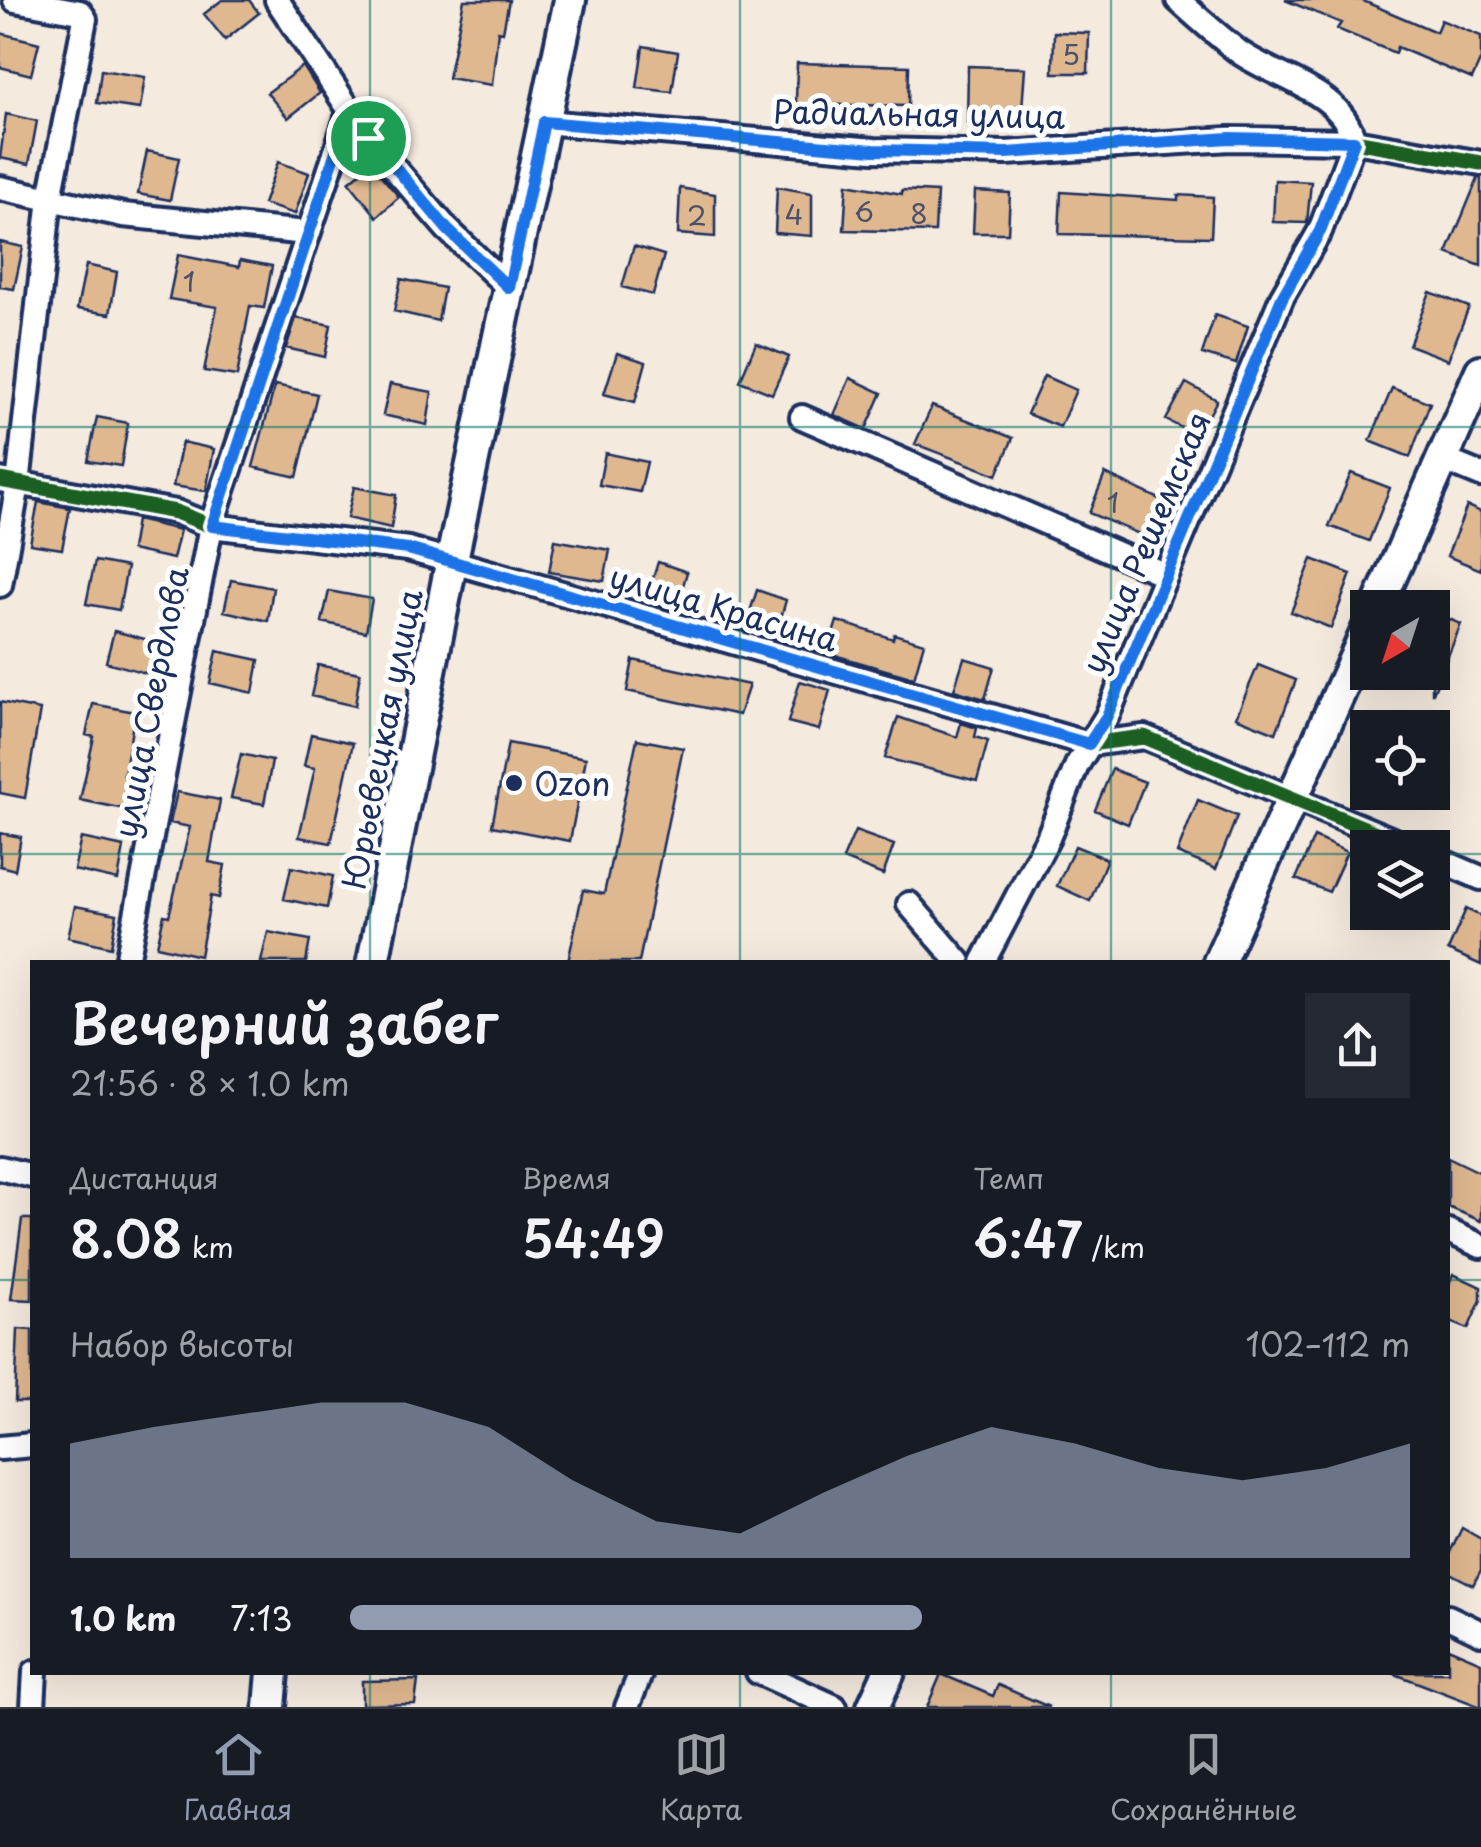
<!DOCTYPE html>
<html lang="ru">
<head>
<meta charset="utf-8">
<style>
  :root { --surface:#171b24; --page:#242831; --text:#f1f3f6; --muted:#9ea1a6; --line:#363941; --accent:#919bb2 }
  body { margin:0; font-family:"Playpen Sans",sans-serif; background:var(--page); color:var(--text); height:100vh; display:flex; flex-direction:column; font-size:38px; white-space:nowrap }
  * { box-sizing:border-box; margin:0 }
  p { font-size:32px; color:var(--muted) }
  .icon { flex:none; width:55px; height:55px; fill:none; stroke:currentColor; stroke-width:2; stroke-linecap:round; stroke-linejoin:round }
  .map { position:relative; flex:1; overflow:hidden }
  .drawer { position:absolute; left:30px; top:960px; width:1420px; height:715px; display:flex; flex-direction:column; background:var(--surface); border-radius:0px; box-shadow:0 10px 40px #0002 }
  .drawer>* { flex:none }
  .needle { width:65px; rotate:219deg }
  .tools { position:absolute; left:1350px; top:590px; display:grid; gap:20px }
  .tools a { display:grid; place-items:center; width:100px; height:100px; border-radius:0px; background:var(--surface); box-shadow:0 10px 40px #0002; font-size:50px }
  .pin { position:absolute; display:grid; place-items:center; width:85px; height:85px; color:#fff; margin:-42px; border:5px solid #fff; border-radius:50%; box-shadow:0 2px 10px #0007 }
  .round { display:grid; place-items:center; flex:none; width:105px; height:105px; border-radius:0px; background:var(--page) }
  .head { display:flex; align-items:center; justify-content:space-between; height:170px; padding:0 40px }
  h1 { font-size:55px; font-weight:600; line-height:75px }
  .figures { display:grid; grid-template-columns:repeat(3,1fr); gap:15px; height:170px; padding:10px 40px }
  .figures div { display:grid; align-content:center }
  .figures b { font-size:50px; font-weight:600 }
  .figures small { font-size:28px; font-weight:400 }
  .figures p { font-size:28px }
  .chart { height:280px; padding:20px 40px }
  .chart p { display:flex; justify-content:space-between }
  .chart svg { width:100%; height:180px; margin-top:10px; fill:var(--accent); opacity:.7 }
  ul { padding:0 40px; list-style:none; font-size:32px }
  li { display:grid; grid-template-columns:160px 120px 1fr; align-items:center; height:75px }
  li i { height:25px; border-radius:12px; background:var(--accent) }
  .tabs { display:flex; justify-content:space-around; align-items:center; height:140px; border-top:2px solid var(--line); background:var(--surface); font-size:28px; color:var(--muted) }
  .tabs a { display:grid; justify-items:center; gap:5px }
  .tabs .selected { color:var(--accent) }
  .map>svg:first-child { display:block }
  .building { fill:#dfb890; stroke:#1b2f5e; stroke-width:2.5 }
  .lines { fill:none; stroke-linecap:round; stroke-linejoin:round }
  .street-casing { stroke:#1b2f5e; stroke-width:30 }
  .secondary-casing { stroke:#1b2f5e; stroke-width:38 }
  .street { stroke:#fff; stroke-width:22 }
  .secondary { stroke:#fff; stroke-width:30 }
  .cycleway-casing { stroke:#fff; stroke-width:21 }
  .cycleway { stroke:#1b5e20; stroke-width:15 }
  .route-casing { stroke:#fff; stroke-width:20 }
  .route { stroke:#1a73e8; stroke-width:12 }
  .grid { fill:none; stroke:#0f766e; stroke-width:2.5; stroke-opacity:0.55 }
  .poi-dot { fill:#1b2f5e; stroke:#fff; stroke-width:4 }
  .labels { text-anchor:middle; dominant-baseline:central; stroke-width:10; stroke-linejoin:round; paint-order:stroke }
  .number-label { font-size:28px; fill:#4c516a }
  .street-label { font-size:32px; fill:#1b2f5e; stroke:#fff }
  .poi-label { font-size:32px; fill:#1b2f5e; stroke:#fff; text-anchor:start }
</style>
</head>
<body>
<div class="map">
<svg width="1481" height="1707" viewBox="0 0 1481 1707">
  <rect width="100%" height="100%" fill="#f5eade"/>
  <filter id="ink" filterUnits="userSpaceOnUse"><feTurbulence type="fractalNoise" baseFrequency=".01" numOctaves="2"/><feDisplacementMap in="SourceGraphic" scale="20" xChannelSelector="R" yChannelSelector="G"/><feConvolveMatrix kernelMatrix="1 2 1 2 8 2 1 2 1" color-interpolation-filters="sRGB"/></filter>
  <g filter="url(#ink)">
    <path class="building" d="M222,0h27l10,13 -34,27 -21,-26z
      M464,0h45l-6,32 -5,-1 -6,54 -44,-7z
      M1285,0h76l75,32 5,-12 40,16v23l-9,20 -75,-32 -2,6 -58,-24 4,-6z
      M1054,32l35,1 -1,40h-35z
      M0,33l39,10 -8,32 -31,-8z
      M643,46l35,6 -6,40 -35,-4z
      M797,63l112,3 -1,40 -112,-2z
      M303,66l17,27 -32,25 -21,-25z
      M968,66l57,2 -4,55h-54z
      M101,70l44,7 -5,32 -43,-6z
      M6,114l31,7 -8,43 -29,-6z
      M147,151l32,7 -9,42 -32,-6z
      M278,162l31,11 -14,41 -32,-10z
      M371,164l28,33 -22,20 -28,-35z
      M1478,178h3v88l-34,-13z
      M1275,180l36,2 -4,41 -34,-1z
      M847,184l55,10v-4l35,2 -2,40 -91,-2z
      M777,187l35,6v43l-37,-3z
      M680,188l35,6v43l-37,-3z
      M975,191l35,2 -2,40h-35z
      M1061,192l117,8v-5l35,2 -2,40 -152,-3z
      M0,242l23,5 -9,42 -14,-2z
      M634,246l30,9 -11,40 -31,-8z
      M178,255l61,12 1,-7 32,6 -8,42 -14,-2 -13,70 -33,-5 13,-64 -48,-8z
      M86,265l31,7 -7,42 -33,-5z
      M401,279l43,9 -6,33 -44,-10z
      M1430,292l39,15 -21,53 -39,-15z
      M1215,315l33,11 -12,38 -34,-10z
      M296,318l35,7 -6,32 -39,-9z
      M756,343l33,14 -17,37 -32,-13z
      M617,353l29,9 -11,40 -31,-8z
      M1044,376l32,14 -16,37 -33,-13z
      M850,378l32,15 -16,36 -32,-14z
      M1186,383l31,17 -19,36 -32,-16z
      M390,384l42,8 -5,33 -44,-10z
      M275,385l42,9 -20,83 -44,-10z
      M1392,388l38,15 -20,54 -40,-16z
      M932,406l81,32 -16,37 -82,-31z
      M97,417l31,6 -7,43 -33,-5z
      M182,442l32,7 -8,42 -33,-5z
      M605,453l42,9 -7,30 -41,-7z
      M1351,473l39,15 -21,53 -40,-15z
      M1105,474l68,31 -17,36 -67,-28z
      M354,487l42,8 -5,33 -44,-10z
      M38,502l32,6 -8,41 -32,-5z
      M1467,506l14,6v58l-34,-14z
      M136,520l44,10 -7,29 -42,-9z
      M555,540l55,10 -6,31 -55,-9z
      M1312,559l39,15 -20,54 -40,-16z
      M95,561l32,6 -8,43 -33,-6z
      M658,562l29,10 -11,38 -30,-9z
      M231,580l42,8 -5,33 -44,-10z
      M757,590l29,10 -11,39 -31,-9z
      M329,591l43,8 -6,33 -44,-10z
      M1432,612l29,12 -28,69h-1z
      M837,621l56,18 1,-5 30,9 -10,35 -87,-25z
      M114,631l42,11 -7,32 -43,-12z
      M217,651l42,9 -6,33 -43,-10z
      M964,658l30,9 -9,32 -31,-9z
      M633,660l116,25 -10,30 -112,-24z
      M318,665l42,8 -5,33 -44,-10z
      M1258,665l38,15 -20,53 -40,-16z
      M800,681l30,9 -11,40 -31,-8z
      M0,702l40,8 -15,88 -25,-5z
      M93,704l42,8 -11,63 5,1 -5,33 -44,-9 14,-63 -8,-2z
      M898,717l59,20 4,-14 16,5 -2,9 13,4 -11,40 -92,-23z
      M311,734l42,9 -22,100 -32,-6 16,-69 -11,-2z
      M637,739l46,9 -44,214h-71l15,-72 21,4z
      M508,743l78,15 -16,83 -78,-15z
      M241,754l31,7 -8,43 -33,-6z
      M1112,769l33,13 -17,42 -33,-14z
      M177,792l43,8 -11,62 16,3 -6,33 -8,-2 -11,60 -43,-10 7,-31 5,1 21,-89 -20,-4z
      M1198,800l39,16 -21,53 -39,-16z
      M855,831l39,14 -11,30 -40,-16z
      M0,833l21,4 -6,33 -15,-4z
      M1314,837l33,15 -18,40 -33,-13z
      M81,838l43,9 -6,33 -44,-10z
      M1075,846l32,13 -17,42 -33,-15z
      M291,867l42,9 -6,32 -43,-9z
      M75,906l42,8 -6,33 -43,-10z
      M1466,909l15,7v49l-33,-15z
      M1368,912h55l-9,20z
      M268,932l42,8 -4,22h-45z
      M1448,1157l33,16v48l-33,-14z
      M22,1219h10v81l-21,-1z
      M1453,1274l28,13v13l-13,29 -20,-8v-34z
      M18,1329l14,1v72h-17z
      M1462,1528l19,11v31l-8,15 -25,-13v-16z
      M1448,1648l33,14v45l-91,-35h58z
      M941,1674l52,22 5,-11 51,22h-122z
      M418,1680l-3,24 -53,1v-24z"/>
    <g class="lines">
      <g class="street-casing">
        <path id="street" d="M277,0l91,138 79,91 62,59
          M1178,0c20,18 40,36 61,52 38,27 103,38 115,89
          M544,122l330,28 132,3 224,-14 124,2 127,22
          M0,188l123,27 184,18
          M802,417l364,158
          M1442,459l39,16
          M0,480l176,32 35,14 197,23 681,195 55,-7 268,111
          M0,585l18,-101 32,-286 35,-179 -5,-7 -65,-12
          M1432,857l49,21
          M909,904l50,58
          M127,962l84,-436 138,-414
          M983,962l65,-124 29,-73 30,-49 175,-419 38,-66 34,-90
          M0,1168l32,8
          M1448,1231l33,15
          M0,1448l32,-3
          M1448,1617l33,16
          M758,1672l77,35
          M33,1707l2,-35
          M627,1707l14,-35"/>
      </g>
      <g class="secondary-casing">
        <path id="secondary" d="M1377,608l104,-237
          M373,962l78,-398 119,-564
          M1219,962l149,-333
          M270,1707l3,-35
          M873,1707l16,-35"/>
      </g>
      <use href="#street" class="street"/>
      <use href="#secondary" class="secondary"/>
      <g class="cycleway-casing">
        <path id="cycleway" d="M544,122l330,28 132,3 224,-14 124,2 127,22
          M0,480l176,32 35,14 197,23 681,195 55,-7 268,111"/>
      </g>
      <use href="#cycleway" class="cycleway"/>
    </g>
  </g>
  <g class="lines" filter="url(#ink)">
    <g class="route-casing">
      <path id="route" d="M349,112l98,117 62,59 35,-166 330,28 132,3 224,-15 124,3 -34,90 -38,67 -175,418 -18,28 -681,-195 -196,-23z"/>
    </g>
    <use href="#route" class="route"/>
  </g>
  <path class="grid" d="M370,0v962M740,0v962M1111,0v962M0,427h1481M0,854h1368M1432,854h49M0,1280h32M1448,1280h33M370,1672v35M740,1672v35M1111,1672v35"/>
  <circle class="poi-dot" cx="514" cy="783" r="10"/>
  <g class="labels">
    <g class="number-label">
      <text x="1071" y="53">5</text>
      <text x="864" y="210">6</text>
      <text x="919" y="212">8</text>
      <text x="794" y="213">4</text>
      <text x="697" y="214">2</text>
      <text x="189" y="280">1</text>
      <text x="1113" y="501">1</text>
    </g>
    <g class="street-label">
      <text transform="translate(919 113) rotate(1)">Радиальная улица</text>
      <text transform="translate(1145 542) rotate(-67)">улица Решемская</text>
      <text transform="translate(724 607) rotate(16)">улица Красина</text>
      <text transform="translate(150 702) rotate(-79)">улица Свердлова</text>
      <text transform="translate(381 739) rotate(-79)">Юрьевецкая улица</text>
    </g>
    <g class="poi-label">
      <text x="534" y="783">Ozon</text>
    </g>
  </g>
</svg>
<div class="tools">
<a><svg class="needle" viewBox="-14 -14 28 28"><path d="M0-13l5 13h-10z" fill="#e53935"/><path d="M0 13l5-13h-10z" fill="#9ea1a6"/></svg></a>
<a><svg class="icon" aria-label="locate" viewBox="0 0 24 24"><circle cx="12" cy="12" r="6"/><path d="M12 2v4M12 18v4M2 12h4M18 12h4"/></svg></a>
<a><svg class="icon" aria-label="layers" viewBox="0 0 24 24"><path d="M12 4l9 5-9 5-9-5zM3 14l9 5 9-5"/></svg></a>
</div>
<div class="pin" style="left:368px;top:138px;background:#1e9e55"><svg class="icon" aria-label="arrive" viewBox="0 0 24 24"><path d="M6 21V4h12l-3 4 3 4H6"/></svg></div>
<section class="drawer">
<div class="head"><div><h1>Вечерний забег</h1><p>21:56 · 8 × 1.0 km</p></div><a class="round"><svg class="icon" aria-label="share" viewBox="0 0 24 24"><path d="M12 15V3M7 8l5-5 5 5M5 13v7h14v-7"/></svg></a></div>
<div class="figures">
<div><p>Дистанция</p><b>8.08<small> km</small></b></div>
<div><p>Время</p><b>54:49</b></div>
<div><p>Темп</p><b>6:47<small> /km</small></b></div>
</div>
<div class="chart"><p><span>Набор высоты</span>102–112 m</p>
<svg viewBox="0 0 160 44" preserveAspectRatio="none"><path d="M0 44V16L10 12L20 9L30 6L40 6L50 12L60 25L70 35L80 38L90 28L100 19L110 12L120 16L130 22L140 25L150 22L160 16V44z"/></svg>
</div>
<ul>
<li><b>1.0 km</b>7:13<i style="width:54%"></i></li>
</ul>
</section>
</div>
<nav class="tabs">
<a class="selected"><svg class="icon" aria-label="home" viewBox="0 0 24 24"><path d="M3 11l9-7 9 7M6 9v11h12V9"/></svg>Главная</a>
<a><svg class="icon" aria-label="map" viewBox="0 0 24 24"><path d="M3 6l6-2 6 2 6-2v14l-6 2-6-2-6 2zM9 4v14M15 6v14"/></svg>Карта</a>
<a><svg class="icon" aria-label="saved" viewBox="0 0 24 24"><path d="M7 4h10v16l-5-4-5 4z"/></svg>Сохранённые</a>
</nav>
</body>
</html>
